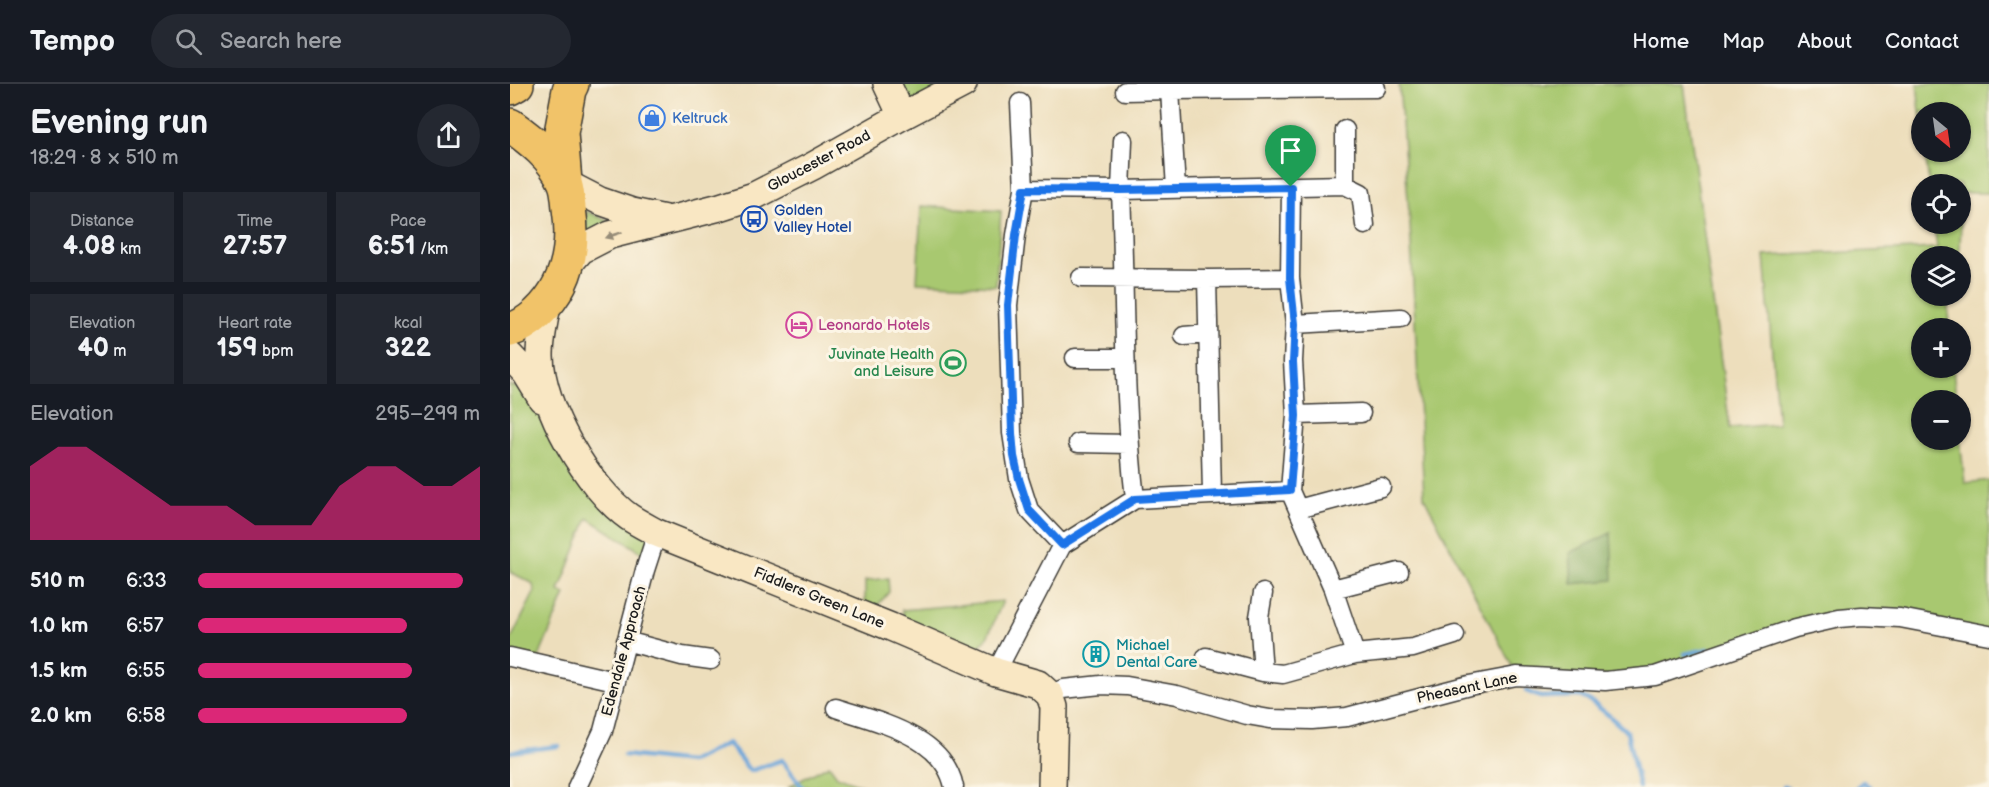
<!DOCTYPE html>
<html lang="en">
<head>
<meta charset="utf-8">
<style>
  :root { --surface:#171b24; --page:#242831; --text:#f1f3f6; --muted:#9ea1a6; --line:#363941; --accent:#db2777 }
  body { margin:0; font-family:"Balsamiq Sans",sans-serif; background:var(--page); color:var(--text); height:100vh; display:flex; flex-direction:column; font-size:22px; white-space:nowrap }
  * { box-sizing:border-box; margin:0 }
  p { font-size:20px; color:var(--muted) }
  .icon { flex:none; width:33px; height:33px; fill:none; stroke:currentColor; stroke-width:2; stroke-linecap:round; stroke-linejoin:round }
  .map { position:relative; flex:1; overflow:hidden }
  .side { display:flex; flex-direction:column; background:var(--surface); width:510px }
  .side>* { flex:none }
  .needle { width:39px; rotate:151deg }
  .tools { position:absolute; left:1401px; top:18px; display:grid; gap:12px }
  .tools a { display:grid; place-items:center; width:60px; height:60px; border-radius:50%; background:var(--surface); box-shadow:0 2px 4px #0004; font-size:30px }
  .pin { position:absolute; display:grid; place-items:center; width:51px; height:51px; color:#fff; margin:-62px -26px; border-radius:50% 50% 50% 0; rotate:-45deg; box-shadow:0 0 6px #0007 }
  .pin .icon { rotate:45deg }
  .round { display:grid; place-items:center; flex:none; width:63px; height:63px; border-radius:32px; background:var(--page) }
  .summary { display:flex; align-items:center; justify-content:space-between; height:102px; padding:0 30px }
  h1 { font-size:33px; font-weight:600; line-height:45px }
  .figures { display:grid; grid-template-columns:repeat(3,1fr); gap:9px; height:102px; padding:6px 30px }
  .figures div { display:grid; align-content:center; border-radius:0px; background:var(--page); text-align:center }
  .figures b { font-size:26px; font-weight:600 }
  .figures small { font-size:16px; font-weight:400 }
  .figures p { font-size:16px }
  .chart { height:168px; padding:12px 30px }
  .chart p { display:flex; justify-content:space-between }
  .chart svg { width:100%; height:108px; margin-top:6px; fill:var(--accent); opacity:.7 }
  ul { padding:0 30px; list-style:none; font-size:20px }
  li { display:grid; grid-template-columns:96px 72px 1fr; align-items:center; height:45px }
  li i { height:15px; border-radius:8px; background:var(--accent) }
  header { display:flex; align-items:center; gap:36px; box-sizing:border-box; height:84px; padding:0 30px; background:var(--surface); border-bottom:2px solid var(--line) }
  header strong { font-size:28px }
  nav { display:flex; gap:33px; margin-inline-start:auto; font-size:21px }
  .search { width:420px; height:54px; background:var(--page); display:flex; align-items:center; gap:15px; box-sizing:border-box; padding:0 21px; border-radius:33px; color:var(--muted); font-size:22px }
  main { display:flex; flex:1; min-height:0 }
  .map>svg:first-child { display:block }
  .green { fill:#a8c870; stroke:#627246; stroke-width:1.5 }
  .forest { fill:#86ac62; stroke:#51643f; stroke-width:1.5 }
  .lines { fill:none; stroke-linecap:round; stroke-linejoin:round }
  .stream { stroke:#67a3d8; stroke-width:4.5 }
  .street-casing { stroke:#3b3934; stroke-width:21 }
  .secondary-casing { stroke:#3b3934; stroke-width:30 }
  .highway-casing { stroke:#3b3934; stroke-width:36 }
  .street { stroke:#fff; stroke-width:18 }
  .secondary { stroke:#f9e7c3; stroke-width:27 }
  .highway { stroke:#f1c369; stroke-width:33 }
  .oneway { fill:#968c78 }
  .route-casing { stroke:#fff; stroke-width:12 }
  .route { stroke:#1a73e8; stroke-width:8 }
  .labels { text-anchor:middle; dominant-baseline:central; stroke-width:6; stroke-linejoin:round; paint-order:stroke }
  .shop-label { font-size:15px; fill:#366cbe; stroke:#fcf5e5; text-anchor:start }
  .street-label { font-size:15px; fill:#1c1c1c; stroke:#fcf5e5 }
  .transit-label { font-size:15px; fill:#164399; stroke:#fcf5e5; text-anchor:start }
  .hotel-label { font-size:15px; fill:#b23c85; stroke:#fcf5e5; text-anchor:start }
  .leisure-label { font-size:15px; fill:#27864d; stroke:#fcf5e5; text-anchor:end }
  .culture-label { font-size:15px; fill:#0d838f; stroke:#fcf5e5; text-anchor:start }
</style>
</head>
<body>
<header>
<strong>Tempo</strong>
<div class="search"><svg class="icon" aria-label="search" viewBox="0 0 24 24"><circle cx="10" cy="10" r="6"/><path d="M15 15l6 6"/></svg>Search here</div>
<nav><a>Home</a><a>Map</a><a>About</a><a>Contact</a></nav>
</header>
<main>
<section class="side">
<div class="summary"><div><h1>Evening run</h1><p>18:29 · 8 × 510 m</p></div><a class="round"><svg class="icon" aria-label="share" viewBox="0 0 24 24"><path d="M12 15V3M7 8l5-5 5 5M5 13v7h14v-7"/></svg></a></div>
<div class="figures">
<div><p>Distance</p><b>4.08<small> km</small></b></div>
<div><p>Time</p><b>27:57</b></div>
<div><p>Pace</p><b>6:51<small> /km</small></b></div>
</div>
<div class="figures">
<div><p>Elevation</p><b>40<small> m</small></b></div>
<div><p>Heart rate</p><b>159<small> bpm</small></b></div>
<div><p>kcal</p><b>322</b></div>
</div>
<div class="chart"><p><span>Elevation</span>295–299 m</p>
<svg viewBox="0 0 160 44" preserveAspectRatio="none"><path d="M0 44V14L10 6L20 6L30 14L40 22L50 30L60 30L70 30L80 38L90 38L100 38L110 22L120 14L130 14L140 22L150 22L160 14V44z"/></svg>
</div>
<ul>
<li><b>510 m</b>6:33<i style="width:94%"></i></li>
<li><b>1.0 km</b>6:57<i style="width:74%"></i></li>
<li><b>1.5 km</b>6:55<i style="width:76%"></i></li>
<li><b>2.0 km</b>6:58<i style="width:74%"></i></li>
</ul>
</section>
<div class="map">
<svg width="1479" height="703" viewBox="0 0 1479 703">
  <rect width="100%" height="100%" fill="#fcf5e5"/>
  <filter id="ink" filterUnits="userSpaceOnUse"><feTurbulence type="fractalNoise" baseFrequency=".0167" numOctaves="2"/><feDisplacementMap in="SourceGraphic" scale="12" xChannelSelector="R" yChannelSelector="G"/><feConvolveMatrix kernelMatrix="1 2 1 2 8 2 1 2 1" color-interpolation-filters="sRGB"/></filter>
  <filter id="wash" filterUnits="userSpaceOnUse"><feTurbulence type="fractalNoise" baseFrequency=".008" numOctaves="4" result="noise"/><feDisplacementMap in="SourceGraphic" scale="24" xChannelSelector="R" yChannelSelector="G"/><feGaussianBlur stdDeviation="1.35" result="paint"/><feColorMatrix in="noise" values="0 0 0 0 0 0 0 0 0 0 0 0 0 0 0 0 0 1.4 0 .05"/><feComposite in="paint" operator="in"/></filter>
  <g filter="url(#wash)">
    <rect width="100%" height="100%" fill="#eddebc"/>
    <path class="green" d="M377,0h76l-61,32z
      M889,0h285l46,344 48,-4 -14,-168 173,-8 -3,-24h26v-40h-31l-4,-32h35v-40h-38l-1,9 -4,-37h72v109h-27l-2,55 -3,8h-35v40h25l2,32h-27v40h31l3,32h-34v40h38l5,43 24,-3v155l-127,-19 -207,60h-138l-93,-179 -14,-272z
      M411,122l80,5 -5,75 -79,-4z
      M76,127l32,15 -32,11z
      M0,301l16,6 43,51 88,91 -8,24 -61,-39 -29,73 6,3 -28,68 -27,-5v-16l25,-50 -3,-8 -22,-11z
      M378,494l1,14 -12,14 -12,5v-30z
      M493,517l-17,39 -15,13 -66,-26 -3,-17z
      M319,681l8,11 28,11h-77z"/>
    <path class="forest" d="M1101,449l2,47 -41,4 -2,-31z"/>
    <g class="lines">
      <path class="stream" d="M1175,570l23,-5
        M1016,607l14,6 40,-1 10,5 16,12 21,19 12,55
        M0,668l49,-6
        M114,671l66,7 38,-19 22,28 32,-11 20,27
        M1274,703h3
        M1347,703l6,-5 7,5"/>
    </g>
  </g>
  <g filter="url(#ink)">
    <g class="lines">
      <g class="street-casing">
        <path id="street" d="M615,7l45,-1
          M510,19l4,86 -8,46 -8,70 4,128 7,46 10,31 33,35
          M835,46v55
          M514,105l97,1 2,-50
          M666,105l-6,-99 206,-2
          M571,194l126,1
          M785,240l106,-6
          M674,252l24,-2
          M565,274h49
          M786,331l65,-2
          M568,359l51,1
          M780,407l43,98 22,65
          M702,409l-5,-214 83,-1
          M625,415l155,-8 6,-76 -3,-54 2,-37 -5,-46 1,-91
          M788,425l83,-22
          M823,505l66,-17
          M753,509l-4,24 4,55 20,2 72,-20 58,-6 42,-13
          M116,557l56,15 29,4
          M0,573l105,24
          M696,573l57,15
          M486,588l66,-127 73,-46c-12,-103 -10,-206 -14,-309l224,-5 16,8 4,32
          M540,611l13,-6 38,-4 26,1 50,9 70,20 23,4 42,1 35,-3 122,-32 48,-9 88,5 50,-5 140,-48 44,-10 23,-2 38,2 89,17
          M326,624c42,14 108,28 118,79
          M67,703l26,-56 42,-161 12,-37"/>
      </g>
      <g class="secondary-casing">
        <path id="secondary" d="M377,0l15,32
          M55,99l35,18 32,11 33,7
          M58,181l13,-15 29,-15 110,-28 34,-11 59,-30 89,-50 61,-32
          M37,221c-3,16 -7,34 -7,50 0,51 48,133 89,162 9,6 19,11 28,16l234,94 105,45 42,12 12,11 4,12 -2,80
          M0,272l16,17 16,26"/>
      </g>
      <g class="highway-casing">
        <path id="highway" d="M0,4l7,-4
          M0,41c21,15 43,32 54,56 4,8 4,19 5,27 6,40 -1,77 -32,106 -8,7 -16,13 -27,16
          M55,98l-4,-49 8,-43 3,-6"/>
      </g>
      <use href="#street" class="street"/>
      <use href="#secondary" class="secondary"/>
      <use href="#highway" class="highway"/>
    </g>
    <defs><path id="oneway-solid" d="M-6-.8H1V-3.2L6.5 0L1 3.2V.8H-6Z" transform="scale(1.5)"/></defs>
    <use class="oneway" href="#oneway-solid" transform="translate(104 151) rotate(161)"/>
  </g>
  <g class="lines" filter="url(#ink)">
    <g class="route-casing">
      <path id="route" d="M781,103l-1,91 5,46 -2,38 3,54 -6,74 -155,9 -73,46 -33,-35 -10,-31 -5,-23 -2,-23 -4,-128 8,-70 8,-46 97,1z"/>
    </g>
    <use href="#route" class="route"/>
  </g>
  <defs>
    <g id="shop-ring" transform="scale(1.35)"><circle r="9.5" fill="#fcf5e5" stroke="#3f7fe0" stroke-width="1.5"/><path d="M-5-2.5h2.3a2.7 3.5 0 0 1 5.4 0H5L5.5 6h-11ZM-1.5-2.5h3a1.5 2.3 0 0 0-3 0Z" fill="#3f7fe0"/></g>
    <g id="bus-ring" transform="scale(1.35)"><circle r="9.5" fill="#fcf5e5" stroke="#1a4fb4" stroke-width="1.5"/><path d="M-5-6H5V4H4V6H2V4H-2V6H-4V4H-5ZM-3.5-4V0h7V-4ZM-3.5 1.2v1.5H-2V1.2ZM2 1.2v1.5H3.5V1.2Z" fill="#1a4fb4"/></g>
    <g id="hotel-ring" transform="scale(1.35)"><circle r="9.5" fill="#fcf5e5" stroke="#d1479c" stroke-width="1.5"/><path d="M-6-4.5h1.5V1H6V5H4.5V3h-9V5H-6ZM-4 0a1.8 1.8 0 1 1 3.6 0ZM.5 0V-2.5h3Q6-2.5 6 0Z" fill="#d1479c"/></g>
    <g id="stadium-ring" transform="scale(1.35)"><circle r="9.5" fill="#fcf5e5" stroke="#2e9e5b" stroke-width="1.5"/><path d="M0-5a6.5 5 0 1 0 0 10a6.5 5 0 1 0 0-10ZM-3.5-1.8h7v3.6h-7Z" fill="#2e9e5b"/></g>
    <g id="building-ring" transform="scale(1.35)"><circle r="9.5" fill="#fcf5e5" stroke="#0f9aa8" stroke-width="1.5"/><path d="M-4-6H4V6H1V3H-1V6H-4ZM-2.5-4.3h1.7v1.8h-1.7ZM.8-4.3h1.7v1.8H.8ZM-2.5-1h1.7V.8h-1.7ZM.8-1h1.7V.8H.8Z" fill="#0f9aa8"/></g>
  </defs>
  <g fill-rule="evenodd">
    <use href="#shop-ring" x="142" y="34"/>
    <use href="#bus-ring" x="244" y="135"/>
    <use href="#hotel-ring" x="289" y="241"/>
    <use href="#stadium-ring" x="443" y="279"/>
    <use href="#building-ring" x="586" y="570"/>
  </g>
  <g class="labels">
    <g class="shop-label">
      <text x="162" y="34">Keltruck</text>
    </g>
    <g class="street-label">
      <text transform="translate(309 77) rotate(-28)">Gloucester Road</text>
      <text transform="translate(309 514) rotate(22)">Fiddlers Green Lane</text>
      <text transform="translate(114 567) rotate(-75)">Edendale Approach</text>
      <text transform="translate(957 604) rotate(-12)">Pheasant Lane</text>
    </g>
    <g class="transit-label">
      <text x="264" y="126">Golden<tspan x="264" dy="17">Valley Hotel</tspan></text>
    </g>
    <g class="hotel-label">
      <text x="308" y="241">Leonardo Hotels</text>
    </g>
    <g class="leisure-label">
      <text x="424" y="270">Juvinate Health<tspan x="424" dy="17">and Leisure</tspan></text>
    </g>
    <g class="culture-label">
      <text x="606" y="561">Michael<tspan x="606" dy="17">Dental Care</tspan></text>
    </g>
  </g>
</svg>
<div class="tools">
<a><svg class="needle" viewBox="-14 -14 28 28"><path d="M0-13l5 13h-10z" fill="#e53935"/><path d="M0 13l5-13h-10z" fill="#9ea1a6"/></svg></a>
<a><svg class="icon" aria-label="locate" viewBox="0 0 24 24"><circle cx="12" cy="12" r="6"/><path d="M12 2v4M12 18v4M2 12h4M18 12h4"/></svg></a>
<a><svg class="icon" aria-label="layers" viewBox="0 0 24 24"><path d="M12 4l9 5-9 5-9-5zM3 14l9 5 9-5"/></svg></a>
<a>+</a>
<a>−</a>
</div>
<div class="pin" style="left:781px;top:103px;background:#1e9e55"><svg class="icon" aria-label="arrive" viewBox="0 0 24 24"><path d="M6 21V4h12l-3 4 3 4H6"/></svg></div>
</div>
</main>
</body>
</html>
